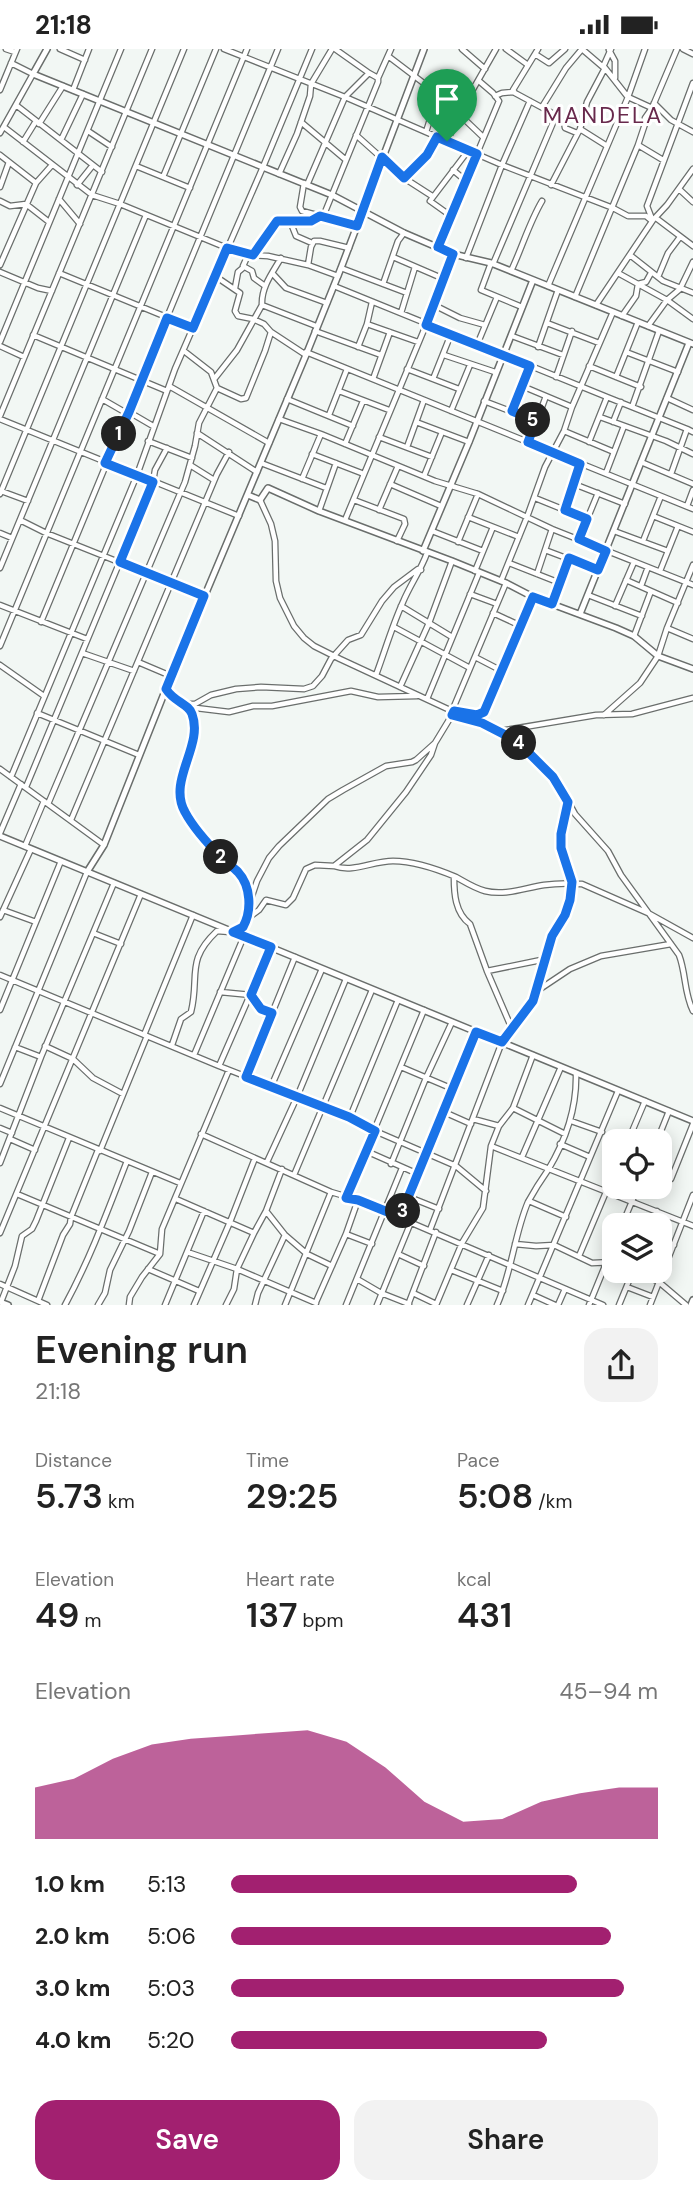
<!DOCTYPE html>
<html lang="en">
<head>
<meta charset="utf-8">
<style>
  :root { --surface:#fff; --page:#f2f2f2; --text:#222; --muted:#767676; --accent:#a22070 }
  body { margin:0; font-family:"DM Sans",sans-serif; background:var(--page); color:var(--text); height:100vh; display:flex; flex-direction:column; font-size:26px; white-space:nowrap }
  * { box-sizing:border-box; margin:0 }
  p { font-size:23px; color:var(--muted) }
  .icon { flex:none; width:38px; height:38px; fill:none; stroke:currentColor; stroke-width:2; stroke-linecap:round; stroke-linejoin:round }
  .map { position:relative; height:1256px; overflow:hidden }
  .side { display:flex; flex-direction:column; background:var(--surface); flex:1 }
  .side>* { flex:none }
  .buttons { position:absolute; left:602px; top:1080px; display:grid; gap:14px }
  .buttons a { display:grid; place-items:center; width:70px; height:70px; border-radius:14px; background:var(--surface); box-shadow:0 4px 18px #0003; font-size:35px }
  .pin { position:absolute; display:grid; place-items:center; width:60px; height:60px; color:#fff; margin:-72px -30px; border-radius:50% 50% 50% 0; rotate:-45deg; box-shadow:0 0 7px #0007 }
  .pin .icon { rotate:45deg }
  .km { position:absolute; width:35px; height:35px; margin:-18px; border-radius:50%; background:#222; color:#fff; font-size:19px; line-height:35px; text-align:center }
  .round { display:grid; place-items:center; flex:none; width:74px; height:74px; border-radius:21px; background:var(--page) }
  .overview { display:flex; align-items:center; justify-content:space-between; height:119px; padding:0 35px }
  h1 { font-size:38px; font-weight:600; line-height:52px }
  .figures { display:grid; grid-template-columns:repeat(3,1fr); gap:10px; height:119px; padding:7px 35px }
  .figures div { display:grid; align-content:center }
  .figures b { font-size:35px; font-weight:600 }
  .figures small { font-size:19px; font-weight:400 }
  .figures p { font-size:19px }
  .chart { height:196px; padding:14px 35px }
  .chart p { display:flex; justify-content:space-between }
  .chart svg { width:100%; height:126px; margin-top:7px; fill:var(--accent); opacity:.7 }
  .cta { display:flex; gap:14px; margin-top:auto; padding:14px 35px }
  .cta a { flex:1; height:80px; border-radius:21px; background:var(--accent); color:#fff; font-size:28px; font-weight:600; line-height:80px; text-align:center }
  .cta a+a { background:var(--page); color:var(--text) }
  ul { padding:0 35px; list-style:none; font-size:23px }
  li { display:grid; grid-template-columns:112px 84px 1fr; align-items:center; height:52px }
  li i { height:18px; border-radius:9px; background:var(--accent) }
  .status { display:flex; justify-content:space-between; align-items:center; height:49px; padding:0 35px; background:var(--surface); direction:ltr }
  .status svg { height:19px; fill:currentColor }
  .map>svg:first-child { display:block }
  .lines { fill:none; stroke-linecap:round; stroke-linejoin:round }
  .minor-casing { stroke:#6a6e6c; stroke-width:7 }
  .tertiary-casing { stroke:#6a6e6c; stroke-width:8 }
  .minor { stroke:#fff; stroke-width:4.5 }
  .tertiary { stroke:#fff; stroke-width:5 }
  .route-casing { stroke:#fff; stroke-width:14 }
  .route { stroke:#1a73e8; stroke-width:9 }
  .labels { text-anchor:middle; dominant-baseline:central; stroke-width:6; stroke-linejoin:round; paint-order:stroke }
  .neighbourhood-label { font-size:23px; letter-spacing:2px; fill:#68294c; stroke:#fff }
</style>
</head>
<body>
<div class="status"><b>21:18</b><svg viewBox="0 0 49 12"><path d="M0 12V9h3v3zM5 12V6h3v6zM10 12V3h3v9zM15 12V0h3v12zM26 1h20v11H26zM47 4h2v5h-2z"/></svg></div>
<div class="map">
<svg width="693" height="1256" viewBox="0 0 693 1256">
  <rect width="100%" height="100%" fill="#f2f7f4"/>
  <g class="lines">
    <g class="minor-casing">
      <path id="minor" d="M6,0l9,3
        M60,0l25,11
        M224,0l121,48 157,68 111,43 15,8h18l6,5
        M335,0l34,24
        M462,0l23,20
        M506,0l22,16
        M582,0l21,18
        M683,0l10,5
        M609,1l6,11v17
        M535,5l14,9 16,-14
        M388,7l50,38 45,43
        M605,19l22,28
        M0,41l17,-41
        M73,41l16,-41
        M495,47l7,-3 11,-1
        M628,48l24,11
        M654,54l17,17 22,12
        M16,56l86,67
        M542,58l24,-39 16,-19
        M555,69l9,4 1,6 12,5
        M301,73l45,38
        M39,75l24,-38
        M4,78l88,68 28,9 107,44 21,7 20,1 40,9 30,11
        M580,80l27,17
        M88,82l24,16
        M426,83l12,-38
        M0,84l33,-59 -22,-11
        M356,86l48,43 28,18
        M61,91l22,-46
        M447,92l21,-43 28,-49
        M23,93l13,-21
        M638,96l25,15
        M0,106l36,28 16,-18
        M136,117l54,22
        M453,121l13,11
        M279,125l18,-40 13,-38 1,-12 21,-35
        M163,128l53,-128
        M404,129l19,-18 14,-23
        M304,134l-4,24 2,4 55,15
        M77,136l16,-20
        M307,136l38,-88 24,-24 9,5 13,-29
        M551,136l29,-56 7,-27 18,-34 -2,-1 8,-18
        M0,138l9,-25
        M679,140l14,13
        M59,150l21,25
        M0,152l10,5 16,-2 23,18
        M451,167l-21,-15 38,-50
        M656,169l37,28
        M652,170l-5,-13 46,-123
        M290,172l6,15 16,7
        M438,198l61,-146 -6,-8 -14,-12
        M248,206l-5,11 9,5 2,7 11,8
        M253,206l24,-35 23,-1 11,2 14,-9 53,-130v-4
        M630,206l33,26 30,12
        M393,208l51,22
        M466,209l36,-93 28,-64
        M491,214l-10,27 41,17
        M493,215l62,-146 -1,-4 -39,-21 -2,-3 25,-41
        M0,216l36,-82
        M308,216l3,-18 3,-6h6l29,7
        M341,219l66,25
        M511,222c11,-23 18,-48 31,-70
        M0,223l38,16 14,3
        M59,224l134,55
        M618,224l49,27 26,19
        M273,225l13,14 41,15
        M215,227l25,17 -5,18 3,5 15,3 11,5 7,8 35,23
        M658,228l10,-24 12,-16
        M383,235l15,-43 6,-8
        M334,237l273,111
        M548,237l80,-189 17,-48
        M235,239l3,-16 6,-5
        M575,248l63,-152 8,-24 -1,-3 7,-10 25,-59
        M262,256c-1,-18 11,-33 19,-47
        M434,256l26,13 25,7
        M596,256l57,-85 14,-15 26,-36
        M401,264l14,-46
        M622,267l14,-20 2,-12 8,-2 5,-9
        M547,274l52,20
        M367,275l51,18
        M648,277l19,-26 13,-11 13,-27
        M315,282l66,24
        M33,286l134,56
        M512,287l51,19
        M0,293l121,-293
        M477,296l20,-48
        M0,297l24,11
        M358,298l9,-23 5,-22
        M538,298l20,-57
        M306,303l387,157
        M626,303l52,20
        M444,306l51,17
        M589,317l52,21
        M407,320l52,20
        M556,328l16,-46
        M616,328l22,-55
        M215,329l22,-28 25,-45 54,21
        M373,330l17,-47
        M433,330l18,-45
        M169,337l100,57
        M522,337l50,21
        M217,339l24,11 5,-1 19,-47 6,-19
        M339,342l50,19
        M667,349l26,12
        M102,350l26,15
        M287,350l66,27
        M484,352l52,20
        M632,358l27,-76
        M451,362l19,-46
        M512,362l18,-44
        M129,363l24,14
        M329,366l18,-46
        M0,367l152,-367
        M600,368l66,24 27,13
        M0,370l239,97
        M279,370l42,15 114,47 43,13 74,35 141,56
        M416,373l53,20
        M613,373l8,-20
        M564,382l50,21
        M197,384l60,39
        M379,388l53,20
        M148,392l44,17
        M529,393l17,-46
        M589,393l18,-45 80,32
        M345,395l18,-43
        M407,398l17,-47
        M312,405l52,20
        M641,413l52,22
        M261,414l65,25
        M190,416l24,15
        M606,424l18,-47
        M671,425l16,-45 6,3
        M424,427l18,-44
        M302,430l19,-45
        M390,435l51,22
        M574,435l51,20
        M1,442l27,10
        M0,445l184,-445
        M535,449l52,21
        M260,451l11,24 4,17 1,40 4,17 14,28 10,12 10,8 26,13 112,52 25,3 7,-3 49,-114
        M354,451l50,19 1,5 -8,17
        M687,457l6,-16
        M379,461l19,-44
        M565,461l15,-46
        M319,462l17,-48
        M653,467l40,16
        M468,468l51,20
        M20,471l26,13 158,63
        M345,471l81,-195 27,-71
        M432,482l51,20
        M614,482l54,20
        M0,484l12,5
        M579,490l19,-46
        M643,492l18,-45
        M458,493l20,-48
        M545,501l53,20
        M509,514l51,20
        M0,519l146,-353
        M475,522l18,-44
        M660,522l18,-45
        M537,525l15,-45
        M626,531l52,23
        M501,532l26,-64 18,-50 19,-36 8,-24 41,-95
        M641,537l7,-19
        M470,545l27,10
        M588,546l54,21
        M552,555l17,-46
        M0,556l87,34
        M401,557l51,31
        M615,557l19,-44
        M493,564l28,13
        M41,573l237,-573
        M394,578l76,41
        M667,579l26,11
        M634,587l17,-45
        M0,597l247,-597
        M82,604l52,18
        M475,608l27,14
        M138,613l33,14
        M0,616l44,31
        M376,626c9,-24 16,-49 27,-73 7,-17 18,-32 24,-49
        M400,638l29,-64 23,-62
        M166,640l8,10 5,4 17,5 33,4 24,-6h19l79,-15 27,6 39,-1
        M427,650l52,-126
        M186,655h9l16,-9 25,-6 25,-2 43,2 9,-3 9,-10 9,-17 17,-19 13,-5 21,-34 12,-14 24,-18 3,1
        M186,656c17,20 -1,64 -8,87 4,27 28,51 46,69 6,5 13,9 17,15 5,8 6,17 9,26
        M452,662l54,-128
        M37,664l102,42
        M604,666l36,-32 18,-27 9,-28 26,-63
        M500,682l96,-16 36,-1 61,-16
        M0,720l104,76
        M11,728l126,-302 38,-106 88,-202 49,-118
        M26,738l127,-305 2,-12 12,-22
        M569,754l6,11 33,37 13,24 58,80c7,18 5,38 14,56
        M48,755l137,-322 10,-36 4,-23 18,-35 -6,-16 -27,-21
        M71,771l146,-346 12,-22
        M0,784l21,-49
        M25,797l19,-45
        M334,817c20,7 38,-5 59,-5 20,0 44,8 63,16 9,5 18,11 29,14 20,5 39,-3 59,-6 13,-2 25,-2 38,-1l66,29 45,25
        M454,828c0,16 1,36 16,47l17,47 25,58
        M3,861l33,12
        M0,868l31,-68
        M248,869l11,-8 7,-10 20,5 7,-7 13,-29 9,-4 19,1 33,-26 39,-48 25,-37 4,-12
        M234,882l9,-4 2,-4 5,-21 7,-21 12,-23 10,-12 49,-47 15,-9 43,-24 26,-4 4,-2 19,-17 17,-28
        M93,884l28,11
        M487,922l59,-12
        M0,926l219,91 131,51 25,14 81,35 30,25
        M537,942l33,-22 31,-13 70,-12
        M220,943l31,3 10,14 11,4
        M0,961l61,-149
        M144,986l49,-120
        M172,996l9,-26 10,-7c9,-36 -6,-51 26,-81l13,1
        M45,997l28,13 20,19 30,16
        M15,998l26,10
        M194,1006l50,-119
        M219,1017l52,-119
        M401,1018l52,22
        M246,1028l49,-120
        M0,1035l87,-212
        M271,1038l51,-118
        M0,1059l180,75
        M513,1059l52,26
        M444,1063l27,12
        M350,1068l48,-117
        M473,1070l26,7
        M571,1072l31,11
        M0,1079l12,5
        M201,1085l130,58 27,8 245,105
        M10,1090l25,11
        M628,1092l17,-40
        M657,1092l12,-30
        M560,1095l30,13
        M491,1097l202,80
        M100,1102l47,-115
        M366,1102l52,23
        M522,1108l39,-90
        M267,1113l30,-65 49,-118
        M0,1114l41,-106 73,-174
        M391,1115l35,-86 26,-56
        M294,1126l78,-185
        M660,1128l11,2 22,-55
        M17,1145l143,60
        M409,1148l30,12
        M346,1149l78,-188
        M176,1150l78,34 12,-22 19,24 22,19 25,12
        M529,1152l37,16
        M266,1162l16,-42
        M400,1168l76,-185
        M622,1176l16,-38
        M652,1176l5,-14
        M430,1181l72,-188 31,-41 19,-65 13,-21 5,-15 2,-18 -11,-34v-14l7,-32 -15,-25 -36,-36 -35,-18 -30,-8
        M0,1184l141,-339
        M346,1185l26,10
        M660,1190l14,6
        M515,1195l21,2 18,-1 38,18 22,-1
        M187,1203l50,17 79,34
        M398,1205l26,12
        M579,1207l35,-83
        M148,1220l51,22
        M451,1221l52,21
        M637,1222l22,11 27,23
        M357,1230l24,14 28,11
        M0,1235l47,21
        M627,1238l26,10
        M413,1244l23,11
        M533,1246l22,10
        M38,1252l25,-66 7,-11 1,-7 27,-67
        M1,1253l14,-36 7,-30 10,-7 4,-8 33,-83
        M316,1253l30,-68 12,-34
        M65,1256c25,-46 43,-95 62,-144
        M98,1256l7,-12 5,-23 19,-39 23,-59
        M129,1256l1,-8 12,-20 18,-23 2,-25 67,-159
        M165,1256l39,-94
        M194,1256l36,-83 25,-64
        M226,1256l8,-16 3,-20 17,-36
        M255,1256l3,-12 27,-58
        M285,1256l46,-113
        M346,1256l56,-137
        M377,1256l34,-83
        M408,1256l28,-73
        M436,1256l26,-62 21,-35 8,-62 8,-20 14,-18 20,-53
        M467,1256l22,-50
        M497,1256c15,-33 17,-70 31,-103 6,-11 13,-22 20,-32 18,-30 29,-62 28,-97
        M528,1256l90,-214
        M558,1256l7,-16
        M589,1256l25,-61
        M619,1256l14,-34
        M650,1256l43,-110"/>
    </g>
    <g class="tertiary-casing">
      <path id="tertiary" d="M47,0l-14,25 299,121 72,38 49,21 38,9 202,81
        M248,446l12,5 8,-12 51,23 133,50 54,22 27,14 83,31 18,8 24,20 35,13
        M423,502l46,-109 64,-162
        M580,565l109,-271
        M0,787l693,285
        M87,823l17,-27 67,-169 135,-321 35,-87 83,-219
        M0,1253l8,3
        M691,1256l2,-5"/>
    </g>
    <use href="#minor" class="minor"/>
    <use href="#tertiary" class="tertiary"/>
  </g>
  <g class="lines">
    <g class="route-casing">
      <path id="route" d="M437,88l40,17 -39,93 15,7 -27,71 104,41 -18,45 24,10 -8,21 52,22 -15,46 22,9 -8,20 27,12 -8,19 -29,-12 -17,46 -19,-7 -49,115 -7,3 -23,-4 -2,4 30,8 35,18 36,36 15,25 -7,32v14l11,34 -2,18 -5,15 -13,21 -19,65 -31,41 -26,-10 -76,185 -42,-17 -12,-2 29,-67 -26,-14 -103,-40 26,-64 -11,-4 -10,-14 20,-48 -38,-15 10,-5c9,-16 8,-41 -5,-55 -5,-5 -11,-9 -16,-14 -14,-14 -28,-29 -37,-46 -18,-32 19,-66 7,-98 -3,-10 -18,-12 -26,-25l38,-93 -84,-34 33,-80 -48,-19 24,-51 38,-94 26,10 34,-80 26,7 24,-34h34l9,-5 37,10 25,-69 22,21 23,-23z"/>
    </g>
    <use href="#route" class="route"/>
  </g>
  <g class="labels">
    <g class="neighbourhood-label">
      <text x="603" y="66">MANDELA</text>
    </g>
  </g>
</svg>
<div class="buttons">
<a><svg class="icon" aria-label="locate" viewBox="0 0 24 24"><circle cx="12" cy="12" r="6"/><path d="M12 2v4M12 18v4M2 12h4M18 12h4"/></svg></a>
<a><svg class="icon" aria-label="layers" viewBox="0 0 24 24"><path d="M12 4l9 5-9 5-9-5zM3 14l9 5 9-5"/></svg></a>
</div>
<div class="pin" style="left:447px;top:92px;background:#1e9e55"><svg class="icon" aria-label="arrive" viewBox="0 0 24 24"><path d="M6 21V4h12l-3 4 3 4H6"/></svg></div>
<b class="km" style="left:119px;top:385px">1</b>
<b class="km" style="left:221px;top:808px">2</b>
<b class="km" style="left:403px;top:1162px">3</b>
<b class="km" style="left:519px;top:694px">4</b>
<b class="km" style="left:533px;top:371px">5</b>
</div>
<section class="side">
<div class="overview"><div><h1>Evening run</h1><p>21:18</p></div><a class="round"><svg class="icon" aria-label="share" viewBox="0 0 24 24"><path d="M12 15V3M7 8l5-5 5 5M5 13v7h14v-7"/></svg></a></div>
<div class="figures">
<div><p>Distance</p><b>5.73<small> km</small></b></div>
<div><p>Time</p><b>29:25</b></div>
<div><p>Pace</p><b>5:08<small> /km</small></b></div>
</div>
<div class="figures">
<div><p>Elevation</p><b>49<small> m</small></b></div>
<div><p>Heart rate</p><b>137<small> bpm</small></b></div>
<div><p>kcal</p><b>431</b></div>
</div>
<div class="chart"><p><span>Elevation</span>45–94 m</p>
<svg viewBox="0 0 160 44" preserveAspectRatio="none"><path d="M0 44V26L10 23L20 16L30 11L40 9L50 8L60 7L70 6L80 10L90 19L100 31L110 38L120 37L130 31L140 28L150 26L160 26V44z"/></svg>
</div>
<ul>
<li><b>1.0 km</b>5:13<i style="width:81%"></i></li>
<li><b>2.0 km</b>5:06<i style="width:89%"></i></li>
<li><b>3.0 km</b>5:03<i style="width:92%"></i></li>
<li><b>4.0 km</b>5:20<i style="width:74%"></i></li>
</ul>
<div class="cta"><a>Save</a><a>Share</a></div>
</section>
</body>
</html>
